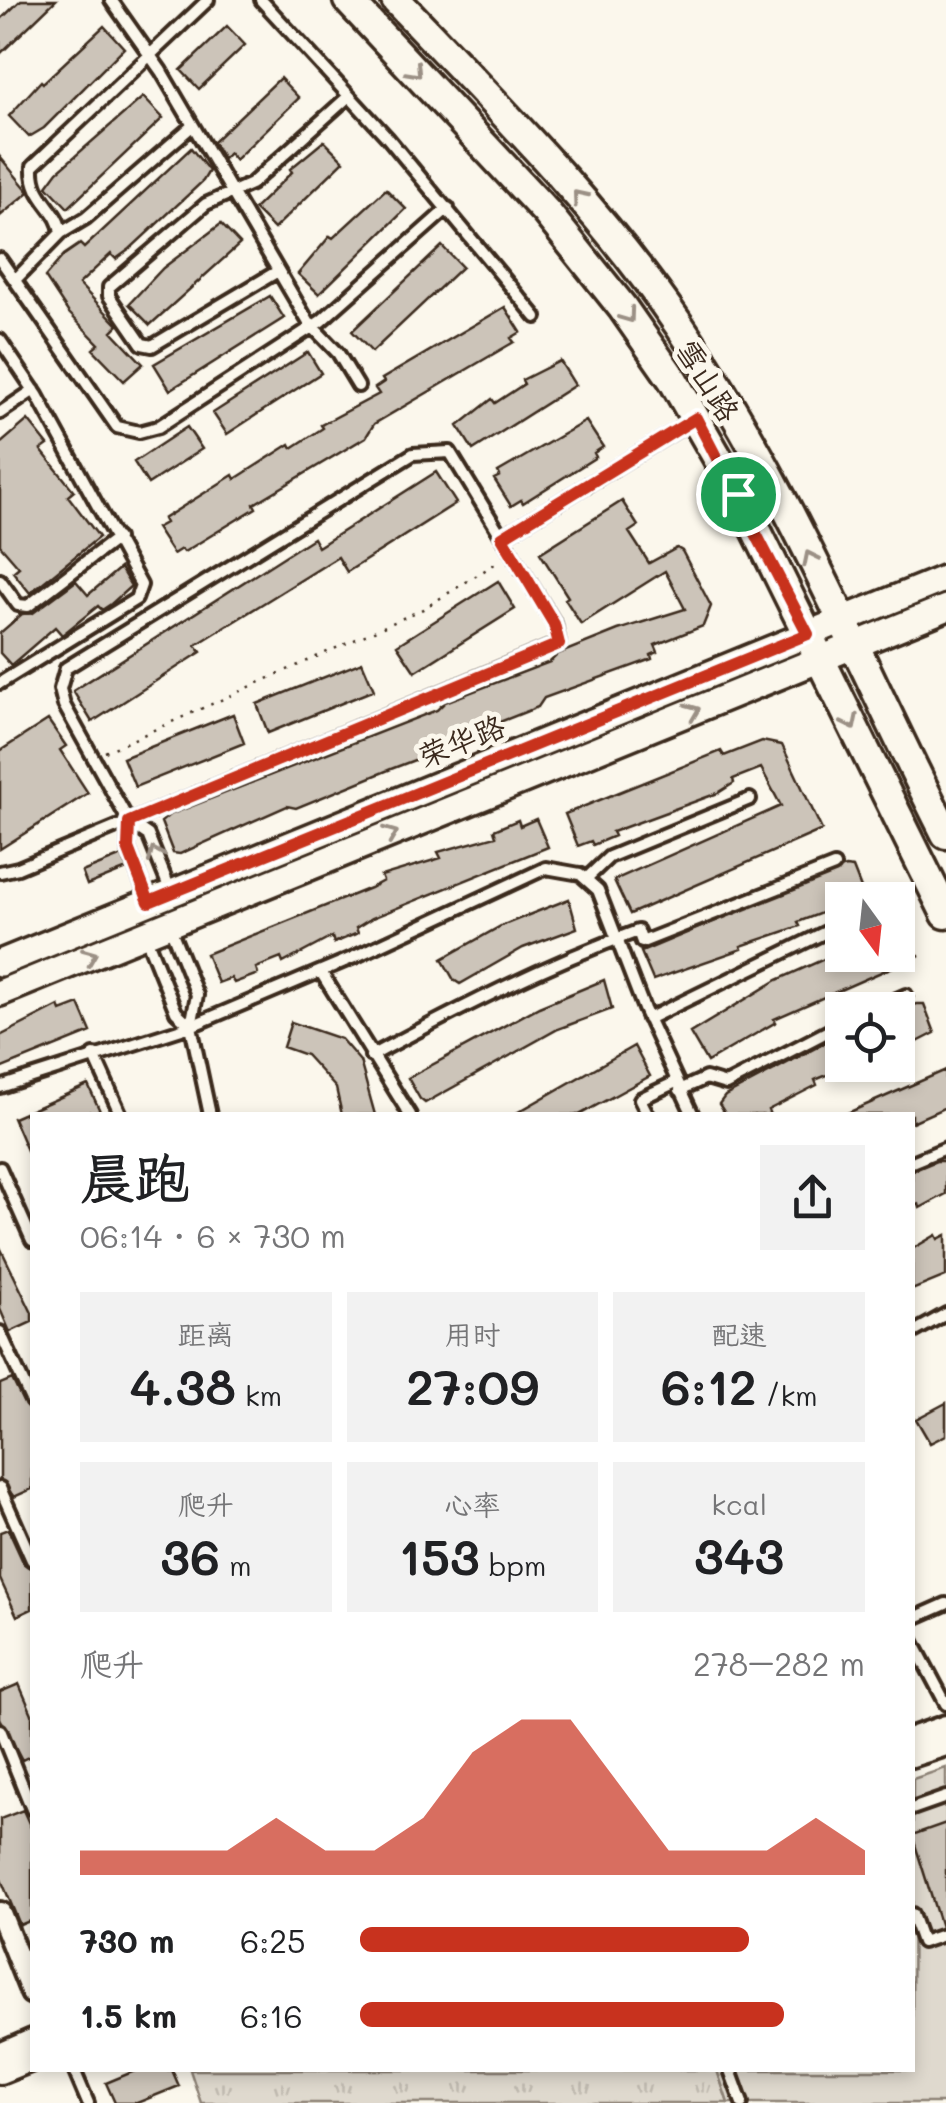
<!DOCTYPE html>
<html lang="zh">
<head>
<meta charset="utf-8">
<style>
  :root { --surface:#fff; --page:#f2f2f2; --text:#202124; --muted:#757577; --accent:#c8321e }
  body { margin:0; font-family:Mali,"LXGW WenKai TC",sans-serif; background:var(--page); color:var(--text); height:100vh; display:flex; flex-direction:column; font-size:38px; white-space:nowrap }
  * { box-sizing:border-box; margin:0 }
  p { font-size:32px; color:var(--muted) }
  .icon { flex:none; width:55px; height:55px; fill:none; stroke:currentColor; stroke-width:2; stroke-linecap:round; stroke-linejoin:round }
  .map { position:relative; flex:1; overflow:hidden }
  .sheet { position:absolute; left:30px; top:1112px; width:885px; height:960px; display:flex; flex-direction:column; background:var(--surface); border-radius:0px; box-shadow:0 5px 15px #0003 }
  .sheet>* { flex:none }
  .needle { width:65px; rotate:165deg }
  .controls { position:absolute; left:825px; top:882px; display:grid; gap:20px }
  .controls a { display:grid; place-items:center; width:90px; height:90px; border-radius:0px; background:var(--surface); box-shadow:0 5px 15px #0003; font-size:50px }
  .pin { position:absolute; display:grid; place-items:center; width:85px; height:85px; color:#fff; margin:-42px; border:5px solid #fff; border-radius:50%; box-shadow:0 2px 10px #0007 }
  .round { display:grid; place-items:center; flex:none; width:105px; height:105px; border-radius:0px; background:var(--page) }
  .summary { display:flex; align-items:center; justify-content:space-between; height:170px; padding:0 50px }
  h1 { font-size:55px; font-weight:600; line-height:75px }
  .stats { display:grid; grid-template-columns:repeat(3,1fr); gap:15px; height:170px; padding:10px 50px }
  .stats div { display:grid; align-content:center; border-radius:0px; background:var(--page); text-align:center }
  .stats b { font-size:50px; font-weight:600 }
  .stats small { font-size:28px; font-weight:400 }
  .stats p { font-size:28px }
  .chart { height:280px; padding:20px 50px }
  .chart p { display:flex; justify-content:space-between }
  .chart svg { width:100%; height:180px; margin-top:10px; fill:var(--accent); opacity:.7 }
  ul { padding:0 50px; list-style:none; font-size:32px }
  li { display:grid; grid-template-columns:160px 120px 1fr; align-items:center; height:75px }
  li i { height:25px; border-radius:12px; background:var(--accent) }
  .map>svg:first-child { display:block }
  .grass { fill:url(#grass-tufts); stroke:#8d8276; stroke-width:2.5 }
  .garden { fill:#dfd9ce; stroke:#8d8276; stroke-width:2.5 }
  .building { fill:#ccc4b9; stroke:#3b2a1e; stroke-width:2.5 }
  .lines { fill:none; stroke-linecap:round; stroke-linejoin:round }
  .service-casing { stroke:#3b2a1e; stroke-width:18 }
  .minor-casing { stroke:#3b2a1e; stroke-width:28 }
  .tertiary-casing { stroke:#3b2a1e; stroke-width:32 }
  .secondary-casing { stroke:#3b2a1e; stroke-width:35 }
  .path { stroke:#3b2a1e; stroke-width:2.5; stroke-dasharray:2.5 8; stroke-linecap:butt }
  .service { stroke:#fbf7ec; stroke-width:10 }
  .minor { stroke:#fbf7ec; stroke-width:20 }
  .tertiary { stroke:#fbf7ec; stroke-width:25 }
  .secondary { stroke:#fbf7ec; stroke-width:28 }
  .oneway { stroke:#9b9085 }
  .route-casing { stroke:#fff; stroke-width:20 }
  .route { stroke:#c8321e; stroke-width:12 }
  .labels { text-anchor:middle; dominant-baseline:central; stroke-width:10; stroke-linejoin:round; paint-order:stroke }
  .street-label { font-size:30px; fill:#3b2a1e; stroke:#fbf7ec }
</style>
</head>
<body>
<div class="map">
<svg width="946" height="2103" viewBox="0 0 946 2103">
  <defs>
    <pattern id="grass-tufts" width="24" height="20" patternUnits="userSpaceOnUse" patternTransform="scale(2.5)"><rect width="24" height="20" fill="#dfd9ce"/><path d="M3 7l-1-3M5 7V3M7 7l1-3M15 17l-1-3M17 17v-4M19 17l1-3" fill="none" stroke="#c0bab0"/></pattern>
  </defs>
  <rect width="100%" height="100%" fill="#fbf7ec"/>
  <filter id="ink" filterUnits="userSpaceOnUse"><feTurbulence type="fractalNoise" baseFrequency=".01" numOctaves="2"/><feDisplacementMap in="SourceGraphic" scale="20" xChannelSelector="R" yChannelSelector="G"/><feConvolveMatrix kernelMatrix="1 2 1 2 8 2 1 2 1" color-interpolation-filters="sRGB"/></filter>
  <g filter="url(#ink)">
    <path class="grass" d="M190,2070h527l11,33h-527z"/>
    <path class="garden" d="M946,1768v335h-218l-11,-33h195l1,-291z"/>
    <path class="building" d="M21,0h35l-56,54v-34z
      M104,26l20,22 -80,80 -15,9 -20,-21 32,-35 2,2z
      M227,26l18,19 -46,44 -18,-19z
      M280,78l19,20 -64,62 -6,-7 -6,6 -10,-17z
      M143,97l20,21 -95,90 -21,-22 11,-15z
      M324,141l20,20 -70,68 -20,-20 38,-37 -2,-3z
      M191,148l18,23 -6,10 -73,68 -14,10 -5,-5 -32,30 39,41 -6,6 31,33 -19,17 -31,-32 6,-5 -31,-32 -23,-35 19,-22 16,-11 4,4z
      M0,157l29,35 -29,24z
      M386,189l20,20 -87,85 -21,-20 32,-38 3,2z
      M221,224l19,20 -90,81 -21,-21 34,-36z
      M442,246l20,21 -90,85 -20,-21z
      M270,296l14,22 -114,72 -16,-26z
      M505,307l16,25 -10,6 3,4 -140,82 -8,13 -112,67 2,4 -72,44 -3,-3 -8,5 -17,-26 9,-5 -2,-4 70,-44 2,4 55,-35 2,4 31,-20 -2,-3 58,-31 -4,-6 9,-6 -2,-3z
      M308,352l13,21 -94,61 -14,-21z
      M560,361l15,24 -102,65 -15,-24 34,-27 3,4 29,-19 -2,-4z
      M28,420l20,25 -7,5 33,41 -6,5 31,41 -69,56 -17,-21 6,-5 -19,-22v-101z
      M586,421l17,26 -9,6 2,4 -73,46 -2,-3 -10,6 -17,-27 6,-3 -2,-4z
      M187,427l15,22 -54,35 -14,-22z
      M436,472l20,31 -109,69 -9,-15 -142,88 5,7 -109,70 -19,-31 240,-153 5,9z
      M622,501l16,25 -9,6 20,31 28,-15 5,3 29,55 -8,20 -48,19 3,7 -7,3 1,4 -108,39 -6,9 -115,45 2,4 -34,13 -95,39 -9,-2 -107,48 -7,-1 -12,-31 8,-7 268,-105 8,-8 105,-40 8,-8 60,-24 67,-21 -20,-38 -84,53 -16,-25 3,-2 -28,-44z
      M120,568l11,18 -20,18 -9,6 -4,-4 -36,29 -7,-8 -44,38 -11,-12v-20l22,-19 11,-1 43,-32 12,14z
      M498,581l17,28 -100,63 -18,-27z
      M362,662l12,28 -106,43 -11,-29z
      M233,714l11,29 -109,44 -12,-29z
      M48,720l18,26 -6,4 28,43 -88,56v-98z
      M762,741l20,4 40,85 -192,84 -16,-34 167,-74 -20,-38 -28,11 1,4 -16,10 -106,39 2,4 -21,9 -2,-4 -13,5 -13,-32 156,-63 3,5z
      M536,819l12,28 -176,71 -16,10 2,5 -24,10 -2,-6 -49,26 -2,-5 -25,10 2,6 -24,9 -3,-5 -13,5 -12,-29 164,-66 13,-7 -2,-5 60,-18 -3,-6 58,-16 -2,-6 24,-10 2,6z
      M122,856l5,13 -40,16 -5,-13z
      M845,867l8,1 11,28 -22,4v9l-11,5 -2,-4 -31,12 2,4 -59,20 1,3 -89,31 -12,-28z
      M569,899l8,29 -54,20 -63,36 -6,-4 -12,-21 59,-33z
      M842,951v4h78l-146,64 2,3 -69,40 -17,-29 87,-53z
      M604,980l8,29 -54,20 -133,74 -5,-4 -12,-21 131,-71z
      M79,1004l12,28 -91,37v-33l59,-30 2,5z
      M916,1004h8l11,29 -37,19v-38z
      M291,1022l50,17 19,22 15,54h-33l-6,-27 -30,-33 -23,-8z
      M842,1034v35l-27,11 2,5 -49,25 2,5h-44l-7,-11 6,-8z
      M634,1046l16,30 -71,39h-66z
      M946,1070v37l-34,15v-7h-69z
      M88,1085l12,26 -68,4v47l-19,-44z
      M936,1161h10v33l-26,14 -1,-4 -7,3v-36z
      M936,1235l2,4 8,-4v41l-34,14v-41z
      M0,1247l32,66v9l-22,10 -10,-23z
      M12,1379l13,27 7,5v78l-18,8 -14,-18v-95z
      M946,1403v32l-16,8 -14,-24z
      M8,1529l16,35 8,5v40l-15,7 -17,-37v-47z
      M19,1684l13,30v41l-10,5 -22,-42v-26z
      M23,1810l9,20v90l-12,5 -20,-48v-58z
      M946,1823v102l-5,2 -29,-92z
      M137,2070h35l7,16 -42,17h-22l-9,-20z"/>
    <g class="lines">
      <g class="service-casing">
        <path id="service" d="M111,0l50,71 148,252 29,30 20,33
          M261,0l126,137 149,180
          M61,233l25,-15 106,-92
          M0,259l117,168 22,5 19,-5 163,-106 127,-113
          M278,271l-126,75 -10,-2 -33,-48v-9l97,-83 45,-20 98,-88
          M15,280l46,-47c-2,-25 -30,-33 -28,-67l175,-166
          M0,340l37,55 104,190 -5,14 -136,84
          M0,413l34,-23
          M502,537l193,-118
          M0,580l18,25 10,1 89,-68
          M129,822l-1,26 21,54
          M0,872l18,-4 541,-225 -4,-19 -105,-172 -37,2 -347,214 -6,21 4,16 65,117 19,13 23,57
          M587,878l22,-21 141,-58
          M169,925l28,70 -6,31 19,89
          M145,935l31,77 15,14
          M321,972l89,143
          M872,1010l34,-15
          M648,1019l194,-95
          M94,1055l27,60
          M371,1056c87,-47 173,-91 267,-125l4,11 192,-76
          M0,1087l191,-61 161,-68 194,-90 34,6 18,16 46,119 49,106
          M680,1090l26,-12 20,6 116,-60
          M648,1115l-8,-16 36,-17
          M912,1162l34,-14
          M0,1168l32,72
          M0,1332l32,70
          M912,1333l34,-19
          M0,1488l32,72
          M912,1619l34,-15
          M912,1640l34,64
          M0,1730l32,79
          M912,1809l34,-12
          M912,1914l10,28 24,-8
          M74,2070l14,33
          M730,2070l12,33"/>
      </g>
      <g class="minor-casing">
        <path id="minor" d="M912,1738l34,-12
          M912,1756l34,-11
          M0,1913l32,80
          M0,2054l32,-14
          M0,2073l32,-13"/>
      </g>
      <g class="tertiary-casing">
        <path id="tertiary" d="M0,963l946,-385
          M0,993l946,-385"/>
      </g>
      <g class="secondary-casing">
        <path id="secondary" d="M348,0l198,212 76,95 51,73 66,115 207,419
          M396,0c99,104 202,206 283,325 107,158 181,339 267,509"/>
      </g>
      <path class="path" d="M105,752l318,-143 75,-47"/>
      <use href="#service" class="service"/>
      <use href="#minor" class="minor"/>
      <use href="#tertiary" class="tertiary"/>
      <use href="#secondary" class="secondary"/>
    </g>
    <defs><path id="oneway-chevron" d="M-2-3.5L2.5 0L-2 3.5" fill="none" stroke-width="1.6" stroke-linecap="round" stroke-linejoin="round" transform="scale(2.5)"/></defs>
    <g class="oneway">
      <use href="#oneway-chevron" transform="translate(415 71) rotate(47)"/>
      <use href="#oneway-chevron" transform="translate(579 197) rotate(-130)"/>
      <use href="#oneway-chevron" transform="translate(628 316) rotate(54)"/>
      <use href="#oneway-chevron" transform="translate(810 558) rotate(-116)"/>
      <use href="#oneway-chevron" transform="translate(693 711) rotate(-22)"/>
      <use href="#oneway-chevron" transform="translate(851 723) rotate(64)"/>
      <use href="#oneway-chevron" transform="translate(391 834) rotate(-22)"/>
      <use href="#oneway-chevron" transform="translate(155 854) rotate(-113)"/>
      <use href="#oneway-chevron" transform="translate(90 956) rotate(-22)"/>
    </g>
  </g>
  <g class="lines" filter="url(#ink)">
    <g class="route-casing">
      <path id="route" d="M696,418l112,216 -659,268 -21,-54 1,-26 430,-178 -5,-20 -52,-87z"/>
    </g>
    <use href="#route" class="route"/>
  </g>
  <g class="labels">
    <g class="street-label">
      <text transform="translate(709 380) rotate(58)">雪山路</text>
      <text transform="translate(461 740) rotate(-22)">荣华路</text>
    </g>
  </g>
</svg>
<div class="controls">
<a><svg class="needle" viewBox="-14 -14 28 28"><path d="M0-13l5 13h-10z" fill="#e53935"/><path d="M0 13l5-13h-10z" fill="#757577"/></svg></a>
<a><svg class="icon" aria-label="locate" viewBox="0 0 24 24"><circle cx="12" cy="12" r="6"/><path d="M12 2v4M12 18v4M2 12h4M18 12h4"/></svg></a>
</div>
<div class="pin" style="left:738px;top:494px;background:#1e9e55"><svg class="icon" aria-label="arrive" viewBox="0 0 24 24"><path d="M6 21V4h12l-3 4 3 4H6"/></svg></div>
<section class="sheet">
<div class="summary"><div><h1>晨跑</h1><p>06:14 · 6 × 730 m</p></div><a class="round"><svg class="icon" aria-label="share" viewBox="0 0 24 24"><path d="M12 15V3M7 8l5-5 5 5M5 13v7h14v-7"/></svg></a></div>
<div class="stats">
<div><p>距离</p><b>4.38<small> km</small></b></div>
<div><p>用时</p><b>27:09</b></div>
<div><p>配速</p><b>6:12<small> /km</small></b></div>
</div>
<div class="stats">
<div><p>爬升</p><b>36<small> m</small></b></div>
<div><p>心率</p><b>153<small> bpm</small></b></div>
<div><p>kcal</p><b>343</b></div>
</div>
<div class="chart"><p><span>爬升</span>278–282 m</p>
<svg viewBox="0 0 160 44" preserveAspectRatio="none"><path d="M0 44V38L10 38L20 38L30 38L40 30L50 38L60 38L70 30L80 14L90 6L100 6L110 22L120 38L130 38L140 38L150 30L160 38V44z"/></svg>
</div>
<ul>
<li><b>730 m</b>6:25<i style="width:77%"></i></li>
<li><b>1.5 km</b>6:16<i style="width:84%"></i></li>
</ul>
</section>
</div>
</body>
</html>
